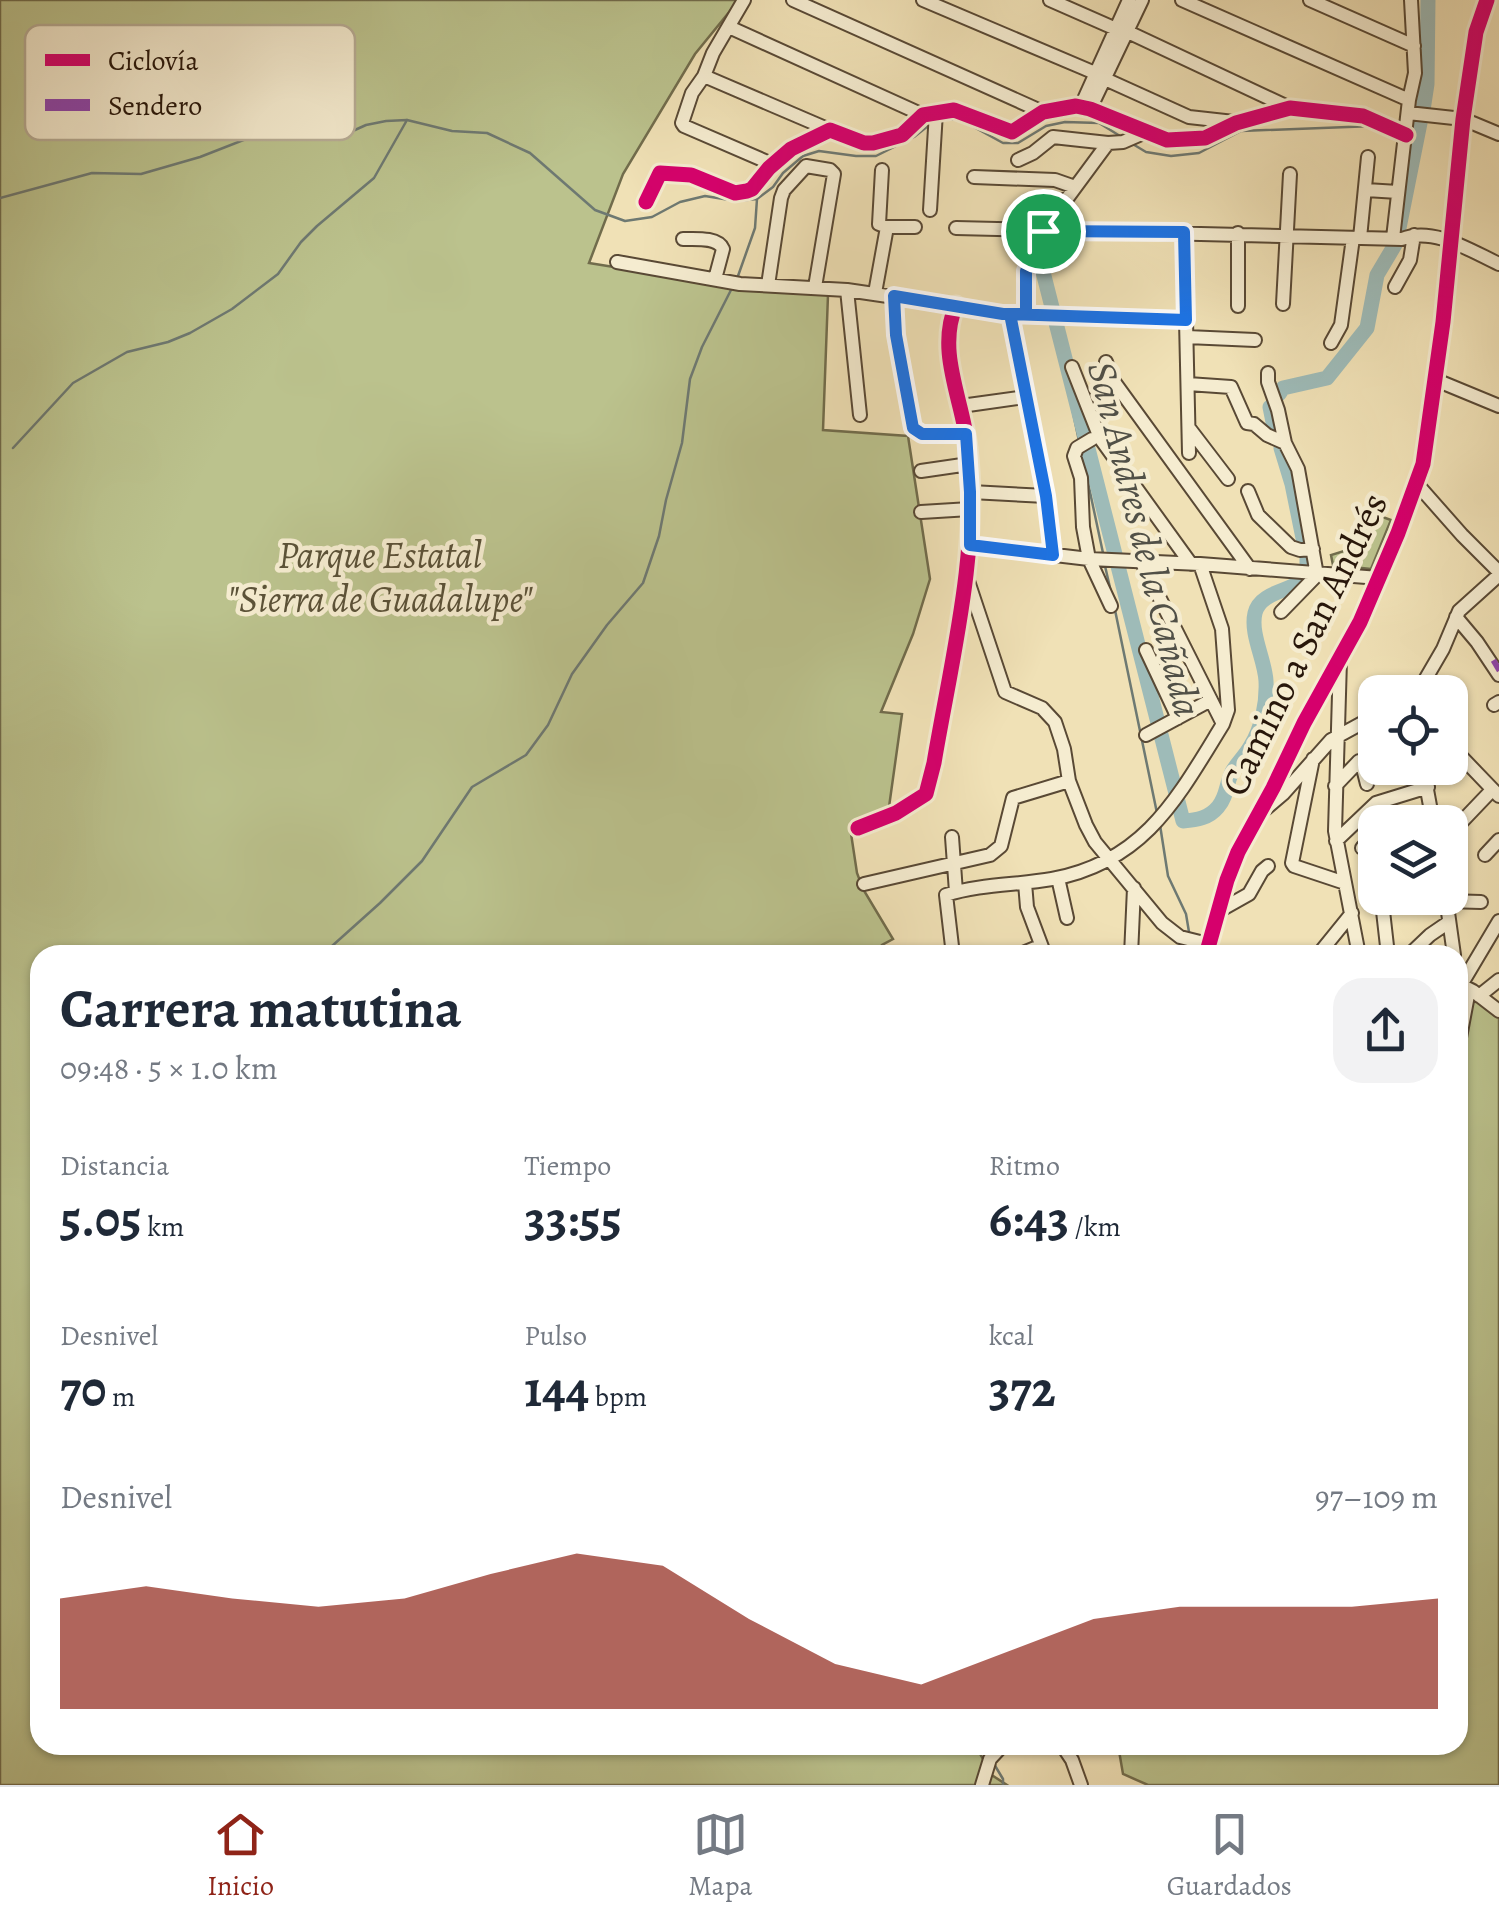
<!DOCTYPE html>
<html lang="es">
<head>
<meta charset="utf-8">
<style>
  :root { --surface:#fff; --page:#f2f2f3; --text:#1f2937; --muted:#747a83; --line:#e0e1e3; --accent:#8f2418 }
  body { margin:0; font-family:Alegreya,serif; background:var(--page); color:var(--text); height:100vh; display:flex; flex-direction:column; font-size:38px; white-space:nowrap }
  * { box-sizing:border-box; margin:0 }
  p { font-size:32px; color:var(--muted) }
  .icon { flex:none; width:55px; height:55px; fill:none; stroke:currentColor; stroke-width:2; stroke-linecap:round; stroke-linejoin:round }
  .map { position:relative; flex:1; overflow:hidden }
  .sheet { position:absolute; left:30px; top:945px; width:1438px; height:810px; display:flex; flex-direction:column; background:var(--surface); border-radius:30px; box-shadow:0 2px 8px #0004 }
  .sheet>* { flex:none }
  .controls { position:absolute; left:1358px; top:675px; display:grid; gap:20px }
  .controls a { display:grid; place-items:center; width:110px; height:110px; border-radius:20px; background:var(--surface); box-shadow:0 2px 8px #0004; font-size:50px }
  .pin { position:absolute; display:grid; place-items:center; width:85px; height:85px; color:#fff; margin:-42px; border:5px solid #fff; border-radius:50%; box-shadow:0 2px 10px #0007 }
  .round { display:grid; place-items:center; flex:none; width:105px; height:105px; border-radius:30px; background:var(--page) }
  .summary { display:flex; align-items:center; justify-content:space-between; height:170px; padding:0 30px }
  h1 { font-size:55px; font-weight:700; line-height:75px }
  .stats { display:grid; grid-template-columns:repeat(3,1fr); gap:15px; height:170px; padding:10px 30px }
  .stats div { display:grid; align-content:center }
  .stats b { font-size:50px; font-weight:700 }
  .stats small { font-size:28px; font-weight:400 }
  .stats p { font-size:28px }
  .chart { height:280px; padding:20px 30px }
  .chart p { display:flex; justify-content:space-between }
  .chart svg { width:100%; height:180px; margin-top:10px; fill:var(--accent); opacity:.7 }
  .tabs { display:flex; justify-content:space-around; align-items:center; height:140px; border-top:2px solid var(--line); background:var(--surface); font-size:28px; color:var(--muted) }
  .tabs a { display:grid; justify-items:center; gap:5px }
  .tabs .selected { color:var(--accent) }
  .map>svg:first-child { display:block }
  .green { fill:#bbc28d; stroke:#716c4c; stroke-width:2.5 }
  .lines { fill:none; stroke-linecap:round; stroke-linejoin:round }
  .stream { stroke:#6e7972; stroke-width:2.5 }
  .river { stroke:#9ebbb8; stroke-width:15 }
  .minor-casing { stroke:#594935; stroke-width:16 }
  .minor { stroke:#f5ecd0; stroke-width:12 }
  .quiet { stroke:#8e44ad; stroke-width:12; stroke-dasharray:25 12; stroke-linecap:butt }
  .cycleway-casing { stroke:#f5ecd0; stroke-width:21 }
  .cycleway { stroke:#d6006c; stroke-width:15 }
  .route-casing { stroke:#fff; stroke-width:20 }
  .route { stroke:#1a73e8; stroke-width:12 }
  .labels { text-anchor:middle; dominant-baseline:central; stroke-width:9; stroke-linejoin:round; paint-order:stroke }
  .park-label { font-size:38px; font-style:italic; fill:#5b5238; stroke:#f5ecd0 }
  .street-label { font-size:38px; fill:#27160a; stroke:#f5ecd0 }
  .water-label { font-size:40px; font-style:italic; fill:#515047; stroke:#f5ecd0 }
  .key { fill:#f5ecd0; stroke:#b7ac95; stroke-width:2.5 }
  .key-label { font-size:28px; fill:#27160a }
</style>
</head>
<body>
<div class="map">
<svg width="1499" height="1785" viewBox="0 0 1499 1785">
  <rect width="100%" height="100%" fill="#f0e1b6"/>
  <filter id="stains"><feTurbulence type="fractalNoise" baseFrequency=".002" numOctaves="4"/><feColorMatrix values="0 0 0 0 .2 0 0 0 0 .09 0 0 0 0 .02 0 0 0 .5 -.17"/></filter>
  <radialGradient id="worn" r=".72"><stop offset=".6" stop-color="#630" stop-opacity="0"/><stop offset="1" stop-color="#630" stop-opacity=".3"/></radialGradient>
  <path class="green" d="M0,0h739l-44,54 -72,120 -34,89 149,24 90,8 -5,135 85,6 22,143 -17,55 -32,78 21,2 -13,93 -39,20 7,46 6,16 30,50 -11,6 2,10h-844v790h935l11,19 -2,6 23,15h-1007z
    M1363,510l28,10 -20,49 -38,-4 -2,-10 26,-8 -4,-16 13,-3z
    M1471,995l28,18v772h-351l-25,-11 -5,-29h340v-684z"/>
  <g class="lines">
    <path class="stream" d="M943,119l18,1 42,23h15l28,-17 19,-4 34,1 21,13
      M1410,125h10
      M1131,143l15,9 25,4 28,-3 42,-22 133,-5
      M0,198l92,-25 49,1 59,-17 64,-25 34,-2 21,6 27,-2 20,-9 20,-4 21,-1 45,11 35,2 43,20 65,57 30,11 27,-4 28,-15 25,-6 31,5 21,-2 16,-12 10,-14 20,-17 16,-5 37,5h20l38,-19 14,-11
      M1042,268l9,41
      M738,276l17,-48 2,-29
      M1054,321l25,120
      M13,448l60,-65 54,-31 41,-10 22,-9 42,-24 46,-35 23,-32 16,-16 57,-48 33,-58
      M1082,454l3,16
      M1087,478l16,75
      M1105,566l6,26
      M1115,610l42,203
      M1160,825l8,51 18,38 3,18
      M322,955l58,-52 42,-42 50,-74 54,-32 22,-30 24,-51 35,-49 36,-42 16,-47 7,-36 16,-57 8,-64 12,-32 30,-59
      M1184,955l3,-8
      M981,1745l5,9
      M994,1764l9,15v6"/>
    <path class="river" d="M1423,110l4,-26 1,-84
      M1042,268l141,553c14,-1 26,-3 35,-14 9,-10 8,-23 14,-35 5,-9 13,-16 18,-25 12,-19 17,-44 16,-66 -1,-21 -16,-47 -11,-68 5,-21 35,-22 49,-33
      M1279,394l4,-6 44,-10 40,-50 10,-53 19,-32 25,-125
      M1270,407l5,25
      M1281,448l11,36 12,59
      M1307,556v11"/>
    <g class="minor-casing">
      <path id="minor" d="M744,0l-31,53 -9,23 -12,17 -10,30 2,3 88,38
        M793,0l250,112
        M923,0l172,73
        M1050,0l66,29
        M1182,0l227,100
        M1310,0l104,46
        M729,27l194,88
        M1128,32l162,76
        M704,76l126,54
        M1105,79l84,38 45,5
        M1081,106l48,-106
        M1090,109l52,-109
        M1408,113l55,6 36,15
        M1018,160l15,-7 20,-16 55,6
        M882,170l-3,54 8,3h28
        M974,177l81,3 20,7
        M1366,190l32,2
        M646,202l14,-29 31,2 44,18 12,-2 5,-2 17,-21 22,-19 39,-19 34,13h9l29,-8 21,-20 31,-5 58,22 31,-20 33,-6 14,3 77,31 38,-2 31,-15 54,-15 73,8 43,19
        M930,210l6,-98
        M956,228l446,11c31,-13 69,12 97,25
        M1184,232l5,221
        M1238,233v73
        M1360,238l8,-81
        M1393,238l16,-138 6,-27 -4,-73
        M683,239c13,0 35,-2 40,10l-8,30
        M617,262l123,22 107,6 163,24 175,5
        M768,285l13,-87 3,-8 22,-24 24,4 4,4 -19,113
        M1395,287l15,-27 4,-25
        M847,290l13,125
        M875,293l12,-66
        M894,296l2,39 17,93 9,6h44
        M1283,304l7,-130
        M1010,314l36,182 7,59
        M1026,314l1,-43 16,-40 65,-88 15,-1 23,-10
        M1187,337l68,3
        M1331,343l10,-18 12,-87
        M1106,362l6,17 138,190
        M1072,367l28,71 91,126
        M1268,373v9l10,28 7,33 13,26 19,106 -36,37
        M1436,380l63,26
        M1188,384l43,3 16,36 7,1 13,11 18,8
        M961,406l64,-9
        M1189,428l39,51
        M1092,439l-15,9 -3,8 7,22 2,49 6,32 22,47
        M921,471l48,-7
        M1417,484l45,51 37,37
        M1248,491l10,24 33,32 9,3 13,-1
        M971,492l75,4
        M921,512l49,-3
        M970,545l119,14 111,5 179,14
        M1141,561l82,163
        M967,578l38,114 37,16 13,14 9,27 5,32 17,44 9,17 67,81 18,14 28,7
        M1456,617l21,25 22,33
        M1146,650l32,68
        M1340,660l-5,171 24,124
        M1418,692l25,-43 16,-38 40,-36
        M1494,705l5,-3
        M1146,735l65,-35
        M1450,745l49,51
        M1313,759l-21,104 2,3 51,17
        M1423,768l10,54
        M1335,786l24,-25 3,3 5,20
        M1264,810l19,-16 48,-54 44,-24
        M1401,822l31,-10
        M858,828l38,-15 30,-19 8,-31c17,-101 46,-213 34,-315 -5,-48 -32,-96 -12,-143
        M1450,834l42,-44
        M952,837l4,55
        M1336,841l40,-38 52,-16
        M1362,848l13,-14
        M1485,855l14,-15
        M1058,878l9,40
        M1025,883l2,24 18,48
        M864,884l126,-29 11,-9 12,-48 56,-17
        M1446,898l8,57
        M1446,901l35,1
        M1217,912l32,-18 13,-23 6,-5
        M953,955l-7,-60c33,-11 72,-10 106,-16 93,-17 126,-82 171,-155l5,-14 -6,-81 -22,-65
        M1018,955l22,-9
        M1131,955l3,-67
        M1206,955l21,-75 11,-28 35,-64 31,-65 56,-101 38,-89 25,-69 20,-142 20,-203 13,-87 11,-32
        M1318,955l34,-42
        M1388,955l-5,-44 12,-13
        M1409,955l21,-20 19,-13
        M1461,985l38,-64
        M1465,987l8,4 26,20
        M1479,996l20,-16
        M1458,1048l11,-58
        M1062,1745l10,15 9,25
        M982,1785l8,-26 13,-14"/>
    </g>
    <use href="#minor" class="minor"/>
    <path class="quiet" d="M1494,667l5,-3"/>
    <g class="cycleway-casing">
      <path id="cycleway" d="M646,202l14,-29 31,2 44,18 12,-2 5,-2 17,-21 22,-19 39,-19 34,13h9l29,-8 21,-20 31,-5 58,22 31,-20 33,-6 14,3 77,31 38,-2 31,-15 54,-15 73,8 43,19
        M858,828l38,-15 30,-19 8,-31c17,-101 46,-213 34,-315 -5,-48 -32,-96 -12,-143
        M1206,955l21,-75 11,-28 35,-64 31,-65 56,-101 38,-89 25,-69 20,-142 20,-203 13,-87 11,-32"/>
    </g>
    <use href="#cycleway" class="cycleway"/>
  </g>
  <g class="lines">
    <g class="route-casing">
      <path id="route" d="M1043,231l-17,40v43h-23l-109,-18 2,39 17,93 9,6h44l4,58v53l83,10 -7,-59 -36,-182 176,6 -2,-88 -141,-1"/>
    </g>
    <use href="#route" class="route"/>
  </g>
  <g class="labels">
    <g class="park-label">
      <text x="380" y="555">Parque Estatal<tspan x="380" dy="44">"Sierra de Guadalupe"</tspan></text>
    </g>
    <g class="street-label">
      <text transform="translate(1304 644) rotate(-64)">Camino a San Andrés</text>
    </g>
    <g class="water-label">
      <text transform="translate(1145 539) rotate(76)">San Andres de la Cañada</text>
    </g>
  </g>
  <rect x="25" y="25" width="330" height="115" rx="15" class="key"/>
  <rect x="45" y="54" width="45" height="12" fill="#d6006c"/>
  <rect x="45" y="99" width="45" height="12" fill="#8e44ad"/>
  <g class="key-label">
    <text x="108" y="70">Ciclovía</text>
    <text x="108" y="115">Sendero</text>
  </g>
  <rect width="100%" height="100%" filter="url(#stains)"/>
  <rect width="100%" height="100%" fill="url(#worn)"/>
</svg>
<div class="controls">
<a><svg class="icon" aria-label="locate" viewBox="0 0 24 24"><circle cx="12" cy="12" r="6"/><path d="M12 2v4M12 18v4M2 12h4M18 12h4"/></svg></a>
<a><svg class="icon" aria-label="layers" viewBox="0 0 24 24"><path d="M12 4l9 5-9 5-9-5zM3 14l9 5 9-5"/></svg></a>
</div>
<div class="pin" style="left:1043px;top:231px;background:#1e9e55"><svg class="icon" aria-label="arrive" viewBox="0 0 24 24"><path d="M6 21V4h12l-3 4 3 4H6"/></svg></div>
<section class="sheet">
<div class="summary"><div><h1>Carrera matutina</h1><p>09:48 · 5 × 1.0 km</p></div><a class="round"><svg class="icon" aria-label="share" viewBox="0 0 24 24"><path d="M12 15V3M7 8l5-5 5 5M5 13v7h14v-7"/></svg></a></div>
<div class="stats">
<div><p>Distancia</p><b>5.05<small> km</small></b></div>
<div><p>Tiempo</p><b>33:55</b></div>
<div><p>Ritmo</p><b>6:43<small> /km</small></b></div>
</div>
<div class="stats">
<div><p>Desnivel</p><b>70<small> m</small></b></div>
<div><p>Pulso</p><b>144<small> bpm</small></b></div>
<div><p>kcal</p><b>372</b></div>
</div>
<div class="chart"><p><span>Desnivel</span>97–109 m</p>
<svg viewBox="0 0 160 44" preserveAspectRatio="none"><path d="M0 44V17L10 14L20 17L30 19L40 17L50 11L60 6L70 9L80 22L90 33L100 38L110 30L120 22L130 19L140 19L150 19L160 17V44z"/></svg>
</div>
</section>
</div>
<nav class="tabs">
<a class="selected"><svg class="icon" aria-label="home" viewBox="0 0 24 24"><path d="M3 11l9-7 9 7M6 9v11h12V9"/></svg>Inicio</a>
<a><svg class="icon" aria-label="map" viewBox="0 0 24 24"><path d="M3 6l6-2 6 2 6-2v14l-6 2-6-2-6 2zM9 4v14M15 6v14"/></svg>Mapa</a>
<a><svg class="icon" aria-label="saved" viewBox="0 0 24 24"><path d="M7 4h10v16l-5-4-5 4z"/></svg>Guardados</a>
</nav>
</body>
</html>
